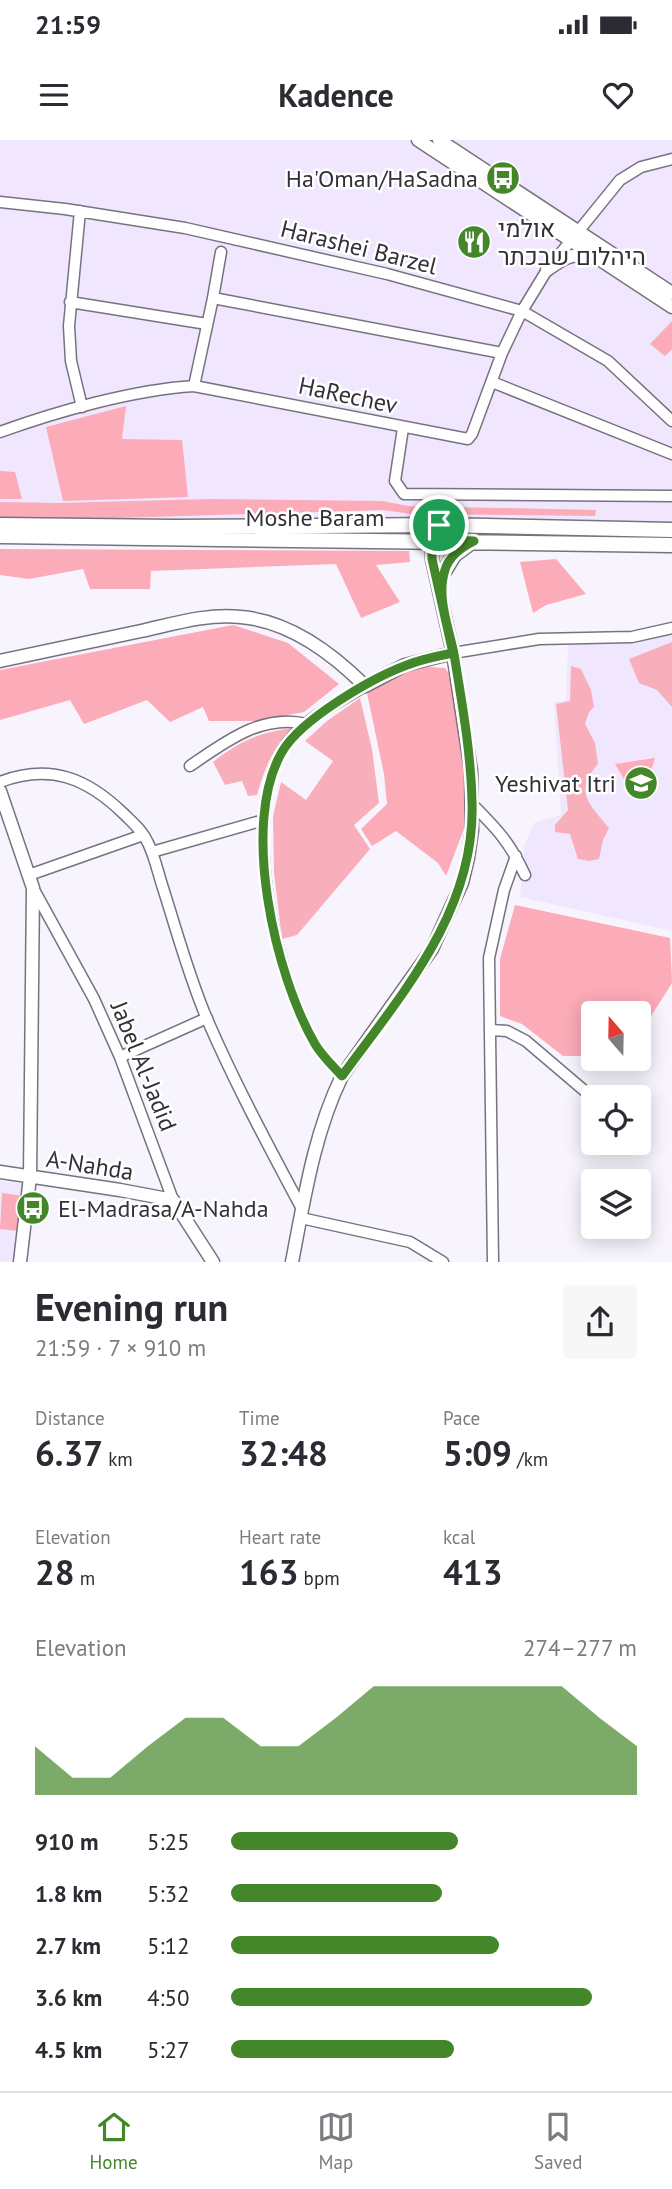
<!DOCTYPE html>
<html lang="en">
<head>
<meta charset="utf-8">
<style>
  :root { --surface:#fff; --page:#f7f7f7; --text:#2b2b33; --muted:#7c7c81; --line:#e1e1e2; --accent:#44872a }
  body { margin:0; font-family:"PT Sans",Heebo,sans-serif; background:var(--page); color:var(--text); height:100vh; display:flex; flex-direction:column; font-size:26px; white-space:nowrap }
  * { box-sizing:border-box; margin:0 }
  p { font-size:23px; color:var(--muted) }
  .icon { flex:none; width:38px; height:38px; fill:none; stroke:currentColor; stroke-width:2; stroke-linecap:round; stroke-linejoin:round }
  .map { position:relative; height:1122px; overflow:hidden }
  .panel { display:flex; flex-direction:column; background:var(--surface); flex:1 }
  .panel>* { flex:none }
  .needle { width:46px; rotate:340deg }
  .buttons { position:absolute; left:581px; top:861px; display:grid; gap:14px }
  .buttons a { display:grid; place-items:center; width:70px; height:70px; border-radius:7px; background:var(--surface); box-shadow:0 4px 18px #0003; font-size:35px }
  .pin { position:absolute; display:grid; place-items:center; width:60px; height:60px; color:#fff; margin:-30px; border:4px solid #fff; border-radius:50%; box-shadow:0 2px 7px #0007 }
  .round { display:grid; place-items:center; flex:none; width:74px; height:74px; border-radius:7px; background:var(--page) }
  .headline { display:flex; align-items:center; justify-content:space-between; height:119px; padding:0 35px }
  h1 { font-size:38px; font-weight:800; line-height:52px }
  .figures { display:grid; grid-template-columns:repeat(3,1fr); gap:10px; height:119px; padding:7px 35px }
  .figures div { display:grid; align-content:center }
  .figures b { font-size:35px; font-weight:800 }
  .figures small { font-size:19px; font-weight:400 }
  .figures p { font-size:19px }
  .chart { height:196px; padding:14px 35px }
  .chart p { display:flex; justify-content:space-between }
  .chart svg { width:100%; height:126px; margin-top:7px; fill:var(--accent); opacity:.7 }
  ul { padding:0 35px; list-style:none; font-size:23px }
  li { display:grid; grid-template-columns:112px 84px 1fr; align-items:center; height:52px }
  li i { height:18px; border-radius:9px; background:var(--accent) }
  .status { display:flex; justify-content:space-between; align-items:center; height:49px; padding:0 35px; background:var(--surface); direction:ltr }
  .status svg { height:19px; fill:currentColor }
  header { display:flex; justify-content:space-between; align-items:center; height:91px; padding:0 35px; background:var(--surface); font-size:32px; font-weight:800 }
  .tab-bar { display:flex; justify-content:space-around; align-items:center; height:98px; border-top:2px solid var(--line); background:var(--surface); font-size:19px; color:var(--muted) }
  .tab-bar a { display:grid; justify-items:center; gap:4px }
  .tab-bar .current { color:var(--accent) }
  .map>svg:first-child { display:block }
  .built { fill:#f0e7fe }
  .green { fill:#fcabb8 }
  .forest { fill:#f9afbb }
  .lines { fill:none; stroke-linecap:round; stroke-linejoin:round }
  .minor-casing { stroke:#77727f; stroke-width:13 }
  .tertiary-casing { stroke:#77727f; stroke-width:15 }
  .secondary-casing { stroke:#77727f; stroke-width:17 }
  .minor { stroke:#fff; stroke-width:10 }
  .tertiary { stroke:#fff; stroke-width:12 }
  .secondary { stroke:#fff; stroke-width:14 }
  .route-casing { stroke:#fff; stroke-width:14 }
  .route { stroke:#44872a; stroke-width:9 }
  .labels { text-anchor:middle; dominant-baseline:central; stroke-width:5; stroke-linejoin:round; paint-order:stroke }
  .poi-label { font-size:24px; fill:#333137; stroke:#fff; text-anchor:end }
  .street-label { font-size:24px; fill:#333137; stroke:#fff }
</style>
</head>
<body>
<div class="status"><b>21:59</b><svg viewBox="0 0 49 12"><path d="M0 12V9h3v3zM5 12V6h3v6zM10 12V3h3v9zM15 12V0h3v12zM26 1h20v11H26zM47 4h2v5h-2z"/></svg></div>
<header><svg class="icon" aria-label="menu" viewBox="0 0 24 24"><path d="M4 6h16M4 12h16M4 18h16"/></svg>Kadence<svg class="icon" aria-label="heart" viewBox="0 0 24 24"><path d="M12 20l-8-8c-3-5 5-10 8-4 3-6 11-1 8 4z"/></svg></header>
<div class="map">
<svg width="672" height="1122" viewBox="0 0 672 1122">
  <rect width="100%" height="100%" fill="#f7f4fd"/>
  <path class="built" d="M0,0h672v384l-672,-2z
    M672,494v297l-152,-34 4,-51 11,-24 26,-7 -7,-113 12,-1 2,-58 60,-1z
    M0,1041l28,3 -12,77 -16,1z"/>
  <path class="green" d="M672,181v28l-7,7 -15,-12z
    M126,266l-4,33 60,1 6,57 -125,4 -17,-74z
    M0,331l15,1 7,27h-22z
    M210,359l172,2 27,5 187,4 -1,6 -184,-2 -28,-4 -299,9 -84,-1v-16l59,1z
    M0,409l409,2 1,11 -34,3 24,37 -39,16 -25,-54 -185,7 -1,18h-60l-7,-20 -54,10 -29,-4z
    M556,419l30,35 -40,11 -13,8 -13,-51z
    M233,485l55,18 51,41 -35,28 -49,9h-46l-6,-14 -33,15 -23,-22 -63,24 -14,-24 -70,20v-50z
    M429,527l16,1 4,6 17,109 -2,46 -18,47 -8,-13 -42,-32 -24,15 -11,-17 26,-25 -3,-30 -17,-81 40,-23z
    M655,618l-12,37 -9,1 -19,-32z
    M515,765l155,33 2,45 -33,52v-22h-46v43h-30l-41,-32 -22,-8v-57z
    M2,1053l21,3 -4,35 -19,-2z"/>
  <path class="forest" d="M672,502v65l-15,-17 -18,-7 -10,-24z
    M571,526l10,3 10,21 3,17 -5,5 -4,12 10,19 3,21c-25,29 -8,40 11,64l-6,12 -4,19 -10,2 -11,-2 -8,-25 -15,-2v-7l13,-15 -12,-106 14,-3z
    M360,558l12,51 7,54 -25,22 16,24 -73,86 -15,4 -8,-66 -1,-57 8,-34 25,18 27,-39 -28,-20 22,-20z
    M292,588c-20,22 -27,39 -35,67l-9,1 -6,-15 -17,4 -12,-23c27,-21 45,-29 79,-34z"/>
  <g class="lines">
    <g class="minor-casing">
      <path id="minor" d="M0,62l65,7 120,19 202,46 135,37 86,50 64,60
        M80,71l-11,115 2,35 11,46
        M213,158l8,-46
        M70,162l137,22
        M492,242l180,72
        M194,246l19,-88 289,55
        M403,288l-8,53 9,13 268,2
        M0,292c58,-21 133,-42 194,-46l274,53 4,-5 30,-81 20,-42 25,-41 73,-90 21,-13 31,-8
        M453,513l86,-14 93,-2 40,-9
        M190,626c35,-24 72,-53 117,-42
        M0,642c50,-19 87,-4 124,32 9,9 19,17 24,29 7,14 10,30 15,45 14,44 26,89 44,131 28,65 62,128 95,190
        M473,665c25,25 37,38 52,70
        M152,712l112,-32
        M29,735l114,-40
        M33,748l61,111 26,58 53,143
        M491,890l16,1 19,10 67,57
        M120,917l87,-39
        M342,936c-9,-10 -20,-20 -27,-32 -39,-68 -75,-221 -33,-293 17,-30 54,-47 83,-65
        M301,1078l109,24 33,20
        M493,1122l-4,-304 15,-68 12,-34"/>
    </g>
    <g class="tertiary-casing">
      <path id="tertiary" d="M418,0l254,167
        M439,0l233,153
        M547,130c15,-11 26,-19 44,-12
        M0,521c47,-10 94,-20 141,-30 32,-7 67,-18 100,-14 47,4 91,36 124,69l40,-21 48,-12
        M0,651l33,97 -3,289 -10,85
        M0,1032l120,18 53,10 40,62
        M292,1122c12,-62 22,-129 50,-186l90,-127 30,-66 6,-25 4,-28 -1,-59 -18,-118 -21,-94v-19l7,-15"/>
    </g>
    <g class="secondary-casing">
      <path id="secondary" d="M0,385l175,2 264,-2 233,5
        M0,396l672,9
        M445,430l9,-15 19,-14"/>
    </g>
    <use href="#minor" class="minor"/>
    <use href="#tertiary" class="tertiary"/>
    <use href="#secondary" class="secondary"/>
  </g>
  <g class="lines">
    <g class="route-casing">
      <path id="route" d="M439,385l-7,15v19l21,94c-15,3 -31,6 -46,12 -35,13 -106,54 -125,87 -42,72 -7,223 33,292 7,12 18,22 27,32 60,-82 134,-166 130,-274 -1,-49 -10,-99 -18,-148 -5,-26 -18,-57 -9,-84 4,-14 17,-23 29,-29l-28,-1 -7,-15"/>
    </g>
    <use href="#route" class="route"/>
  </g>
  <defs>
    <g id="bus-disc" transform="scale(1.75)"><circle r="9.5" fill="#44872a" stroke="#fff"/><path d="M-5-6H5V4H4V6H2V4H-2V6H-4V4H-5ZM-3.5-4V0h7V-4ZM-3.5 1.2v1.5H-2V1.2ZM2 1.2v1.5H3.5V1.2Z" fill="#fff"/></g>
    <g id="restaurant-disc" transform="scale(1.75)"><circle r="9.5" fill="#44872a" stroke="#fff"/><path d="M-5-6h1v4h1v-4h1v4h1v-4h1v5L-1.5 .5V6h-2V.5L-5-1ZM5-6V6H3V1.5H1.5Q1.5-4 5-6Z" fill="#fff"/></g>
    <g id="school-disc" transform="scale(1.75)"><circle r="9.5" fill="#44872a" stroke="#fff"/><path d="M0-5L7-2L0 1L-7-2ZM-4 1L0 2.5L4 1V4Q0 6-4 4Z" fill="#fff"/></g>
  </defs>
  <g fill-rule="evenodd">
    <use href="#bus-disc" x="503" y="38"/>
    <use href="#restaurant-disc" x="474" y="102"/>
    <use href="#school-disc" x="641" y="643"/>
    <use href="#bus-disc" x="33" y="1068"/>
  </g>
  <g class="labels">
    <g class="poi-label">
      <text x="478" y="38">Ha'Oman/HaSadna</text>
      <text x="498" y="88" text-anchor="start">אולמי<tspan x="498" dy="28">היהלום שבכתר</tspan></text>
      <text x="616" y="643">Yeshivat Itri</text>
      <text x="58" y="1068" text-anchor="start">El-Madrasa/A-Nahda</text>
    </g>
    <g class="street-label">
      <text transform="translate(359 107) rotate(14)">Harashei Barzel</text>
      <text transform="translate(348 255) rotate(12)">HaRechev</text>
      <text x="315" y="377">Moshe Baram</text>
      <text transform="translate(144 926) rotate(68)">Jabel Al-Jadid</text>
      <text transform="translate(90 1025) rotate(9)">A-Nahda</text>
    </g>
  </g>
</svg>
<div class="buttons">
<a><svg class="needle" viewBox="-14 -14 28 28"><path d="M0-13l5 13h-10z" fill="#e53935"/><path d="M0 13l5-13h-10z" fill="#7c7c81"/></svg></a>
<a><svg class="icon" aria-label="locate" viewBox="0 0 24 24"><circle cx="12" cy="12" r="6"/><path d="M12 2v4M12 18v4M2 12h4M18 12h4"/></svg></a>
<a><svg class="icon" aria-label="layers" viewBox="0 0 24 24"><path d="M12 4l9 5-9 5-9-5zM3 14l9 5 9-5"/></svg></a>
</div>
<div class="pin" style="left:439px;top:385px;background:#1e9e55"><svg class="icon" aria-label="arrive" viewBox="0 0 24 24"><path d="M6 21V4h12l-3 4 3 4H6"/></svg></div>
</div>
<section class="panel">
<div class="headline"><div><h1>Evening run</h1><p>21:59 · 7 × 910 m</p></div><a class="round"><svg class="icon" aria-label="share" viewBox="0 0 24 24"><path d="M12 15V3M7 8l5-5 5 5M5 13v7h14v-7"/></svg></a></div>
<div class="figures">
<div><p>Distance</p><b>6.37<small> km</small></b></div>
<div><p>Time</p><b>32:48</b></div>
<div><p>Pace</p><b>5:09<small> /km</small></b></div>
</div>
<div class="figures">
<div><p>Elevation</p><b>28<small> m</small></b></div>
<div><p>Heart rate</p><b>163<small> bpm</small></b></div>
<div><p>kcal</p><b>413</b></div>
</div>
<div class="chart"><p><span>Elevation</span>274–277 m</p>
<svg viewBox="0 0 160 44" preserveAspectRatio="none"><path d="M0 44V27L10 38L20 38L30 27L40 17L50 17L60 27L70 27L80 17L90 6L100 6L110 6L120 6L130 6L140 6L150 17L160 27V44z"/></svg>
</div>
<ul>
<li><b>910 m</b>5:25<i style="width:56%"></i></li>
<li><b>1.8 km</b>5:32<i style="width:52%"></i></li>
<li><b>2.7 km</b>5:12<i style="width:66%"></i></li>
<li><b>3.6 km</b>4:50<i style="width:89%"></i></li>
<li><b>4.5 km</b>5:27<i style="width:55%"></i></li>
</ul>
</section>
<nav class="tab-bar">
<a class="current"><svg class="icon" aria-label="home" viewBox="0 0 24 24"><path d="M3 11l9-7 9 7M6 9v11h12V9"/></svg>Home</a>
<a><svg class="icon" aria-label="map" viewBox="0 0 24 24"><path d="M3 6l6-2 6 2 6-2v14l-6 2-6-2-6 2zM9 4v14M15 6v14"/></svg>Map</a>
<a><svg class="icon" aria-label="saved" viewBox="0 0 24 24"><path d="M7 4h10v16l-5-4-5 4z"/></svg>Saved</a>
</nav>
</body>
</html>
